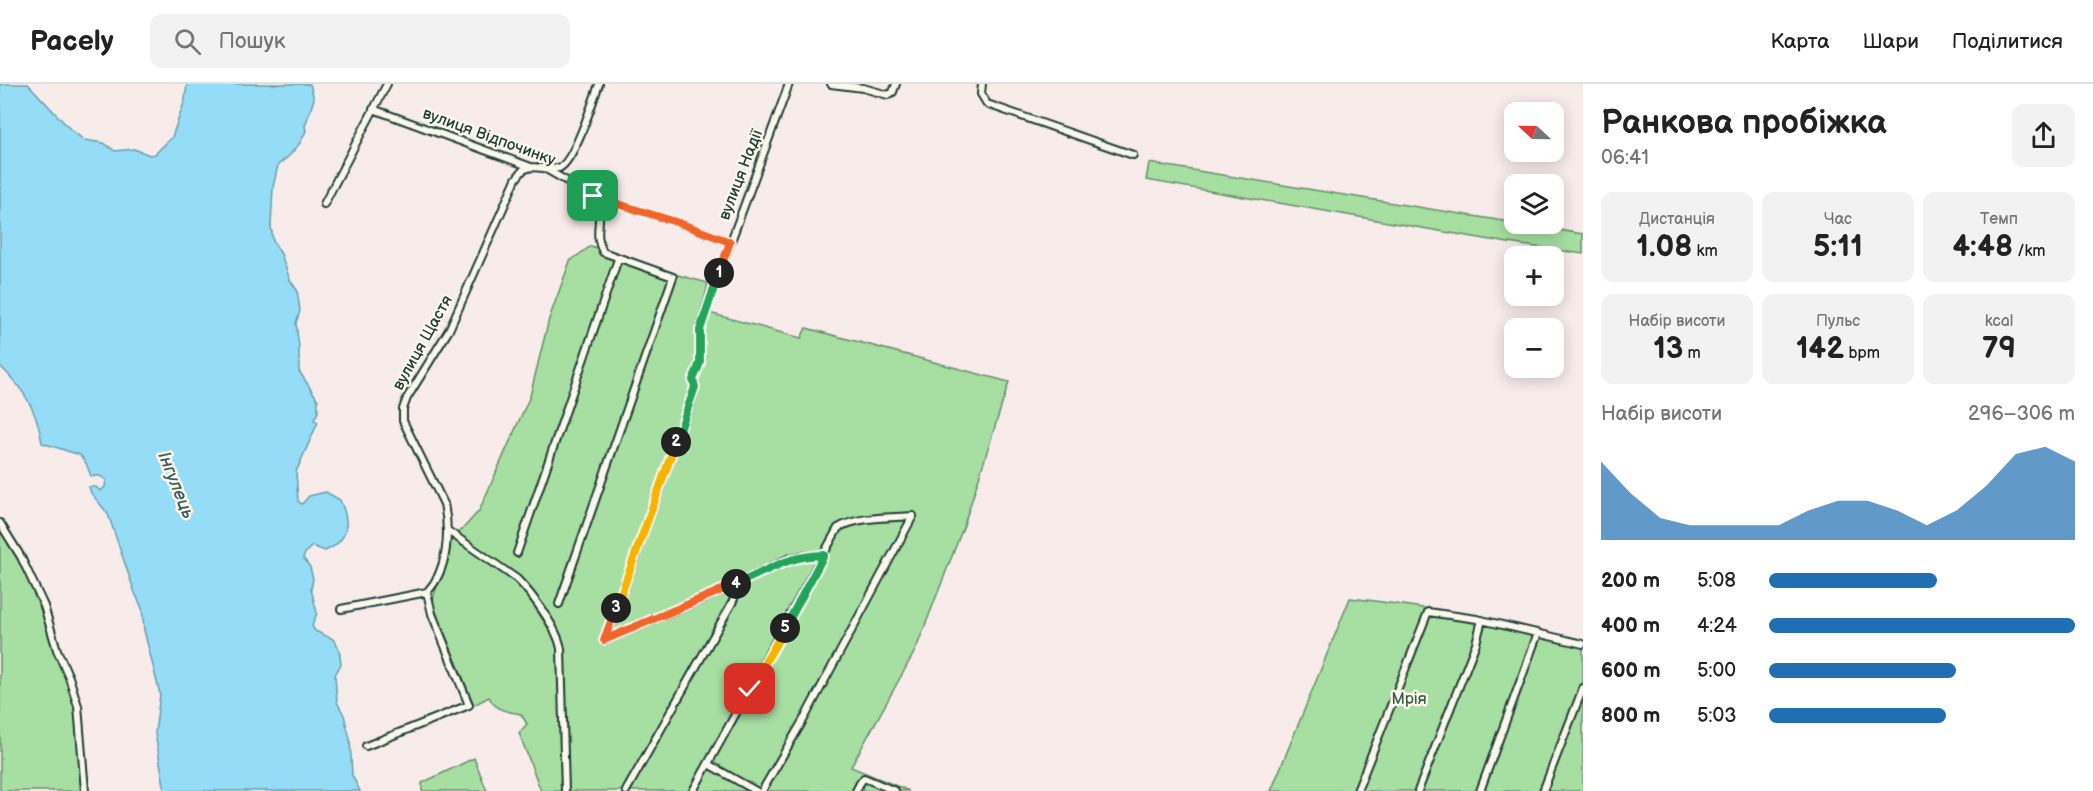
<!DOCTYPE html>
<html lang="uk">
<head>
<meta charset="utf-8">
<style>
  :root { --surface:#fff; --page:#f2f2f2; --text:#222; --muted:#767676; --line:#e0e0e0; --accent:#1f6fb2 }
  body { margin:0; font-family:"Balsamiq Sans",sans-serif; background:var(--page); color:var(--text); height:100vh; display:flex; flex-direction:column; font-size:22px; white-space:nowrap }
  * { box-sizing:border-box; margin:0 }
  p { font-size:20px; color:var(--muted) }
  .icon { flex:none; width:33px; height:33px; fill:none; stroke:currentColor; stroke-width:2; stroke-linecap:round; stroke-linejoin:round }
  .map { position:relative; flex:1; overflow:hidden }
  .panel { display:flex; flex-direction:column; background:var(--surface); width:510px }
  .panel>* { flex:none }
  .needle { width:39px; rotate:292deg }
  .tools { position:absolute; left:1504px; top:18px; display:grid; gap:12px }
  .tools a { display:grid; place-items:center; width:60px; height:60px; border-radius:12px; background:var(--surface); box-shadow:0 3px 15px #0003; font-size:30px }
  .pin { position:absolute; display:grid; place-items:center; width:51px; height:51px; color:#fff; margin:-26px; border-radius:12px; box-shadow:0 3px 9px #0006 }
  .km { position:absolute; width:30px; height:30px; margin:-15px; border-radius:50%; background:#222; color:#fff; font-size:16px; line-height:30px; text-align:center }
  .round { display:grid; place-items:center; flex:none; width:63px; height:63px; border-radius:12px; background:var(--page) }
  .overview { display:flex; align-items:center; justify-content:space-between; height:102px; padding:0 18px }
  h1 { font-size:33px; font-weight:600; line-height:45px }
  .metrics { display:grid; grid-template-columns:repeat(3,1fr); gap:9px; height:102px; padding:6px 18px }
  .metrics div { display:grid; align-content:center; border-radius:12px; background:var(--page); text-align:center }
  .metrics b { font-size:30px; font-weight:600 }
  .metrics small { font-size:16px; font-weight:400 }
  .metrics p { font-size:16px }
  .chart { height:168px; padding:12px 18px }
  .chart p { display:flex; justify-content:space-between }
  .chart svg { width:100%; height:108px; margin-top:6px; fill:var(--accent); opacity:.7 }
  ul { padding:0 18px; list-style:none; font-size:20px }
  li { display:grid; grid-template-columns:96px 72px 1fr; align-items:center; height:45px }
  li i { height:15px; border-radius:8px; background:var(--accent) }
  header { display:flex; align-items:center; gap:36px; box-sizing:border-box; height:84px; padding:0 30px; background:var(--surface); border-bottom:2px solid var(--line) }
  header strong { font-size:28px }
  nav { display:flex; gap:33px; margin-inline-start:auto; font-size:21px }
  .search { width:420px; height:54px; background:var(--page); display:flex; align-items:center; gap:15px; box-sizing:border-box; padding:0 21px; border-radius:12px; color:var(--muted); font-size:22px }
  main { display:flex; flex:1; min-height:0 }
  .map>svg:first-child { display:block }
  .green { fill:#a7dea2; stroke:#638e6b; stroke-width:1.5 }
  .water { fill:#95ddf7; stroke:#669da9; stroke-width:1.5 }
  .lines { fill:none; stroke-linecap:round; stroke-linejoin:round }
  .minor-casing { stroke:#1f3d34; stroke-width:10 }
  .minor { stroke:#fbf7ec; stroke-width:6 }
  .split-1-casing { stroke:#fff; stroke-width:12 }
  .split-2-casing { stroke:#fff; stroke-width:12 }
  .split-3-casing { stroke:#fff; stroke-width:12 }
  .split-4-casing { stroke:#fff; stroke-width:12 }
  .split-5-casing { stroke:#fff; stroke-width:12 }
  .split-6-casing { stroke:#fff; stroke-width:12 }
  .split-1 { stroke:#f0652b; stroke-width:8 }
  .split-2 { stroke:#22a559; stroke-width:8 }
  .split-3 { stroke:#f5b400; stroke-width:8 }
  .split-4 { stroke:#f0652b; stroke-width:8 }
  .split-5 { stroke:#22a559; stroke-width:8 }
  .split-6 { stroke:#f5b400; stroke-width:8 }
  .labels { text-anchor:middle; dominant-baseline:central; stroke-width:5; stroke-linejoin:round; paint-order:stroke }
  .street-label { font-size:16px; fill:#1f3d34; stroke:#fbf7ec }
  .park-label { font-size:16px; fill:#3a5d4a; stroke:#fbf7ec }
  .water-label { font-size:18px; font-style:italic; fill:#375d5b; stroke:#fbf7ec }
</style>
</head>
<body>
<header>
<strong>Pacely</strong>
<div class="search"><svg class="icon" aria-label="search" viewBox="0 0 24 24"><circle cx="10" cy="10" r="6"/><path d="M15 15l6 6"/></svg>Пошук</div>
<nav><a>Карта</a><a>Шари</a><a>Поділитися</a></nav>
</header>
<main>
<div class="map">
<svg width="1583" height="707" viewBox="0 0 1583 707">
  <rect width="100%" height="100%" fill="#f8eceb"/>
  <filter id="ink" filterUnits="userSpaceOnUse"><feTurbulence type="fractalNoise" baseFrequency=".0167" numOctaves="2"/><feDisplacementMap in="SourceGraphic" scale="12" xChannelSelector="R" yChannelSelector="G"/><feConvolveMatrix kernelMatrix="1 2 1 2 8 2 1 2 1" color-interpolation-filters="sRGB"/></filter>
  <g filter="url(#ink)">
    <path class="green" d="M1149,79l434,71v20l-75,-11 -362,-63z
      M591,162l83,28 34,9 -6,28 99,27 5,-10 203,54 -45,143 -48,124 -65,118 58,24h-341l-4,-143 -2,-7 -34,-55 -10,-10 -61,-41 22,-24 51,-115 19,-77 21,-58z
      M0,439l44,83 34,100 7,85h-85z
      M449,453l66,44 9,9 33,52 5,149h-21l-22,-58 8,-9 -6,-10c-15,-3 -24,-2 -32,-17l-15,8 -41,-101 1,-9 12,-36z
      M1350,514c79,9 156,24 233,43v150h-312z
      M474,674l13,33h-65v-8z"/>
    <path class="water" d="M0,0h28l42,45 14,11 20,3 11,8 19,-2 16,6 5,-1 17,-17 13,-37 2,-16h123l4,15 -9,27 1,5 -6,12 -11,13 -11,9 -5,22 -2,39 2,15 8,13 9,26 7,10 3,21 -4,12 3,25v23l19,29v12l-4,8 4,2 -22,50 2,29 4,3 7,-8 17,-4 14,8c10,22 10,40 -15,51l-13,-5 -6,6 -3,6 7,9 3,12 -2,10 6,24 -5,13 3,5 18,8 6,10 2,15 -6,11 2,27 7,13 6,24 2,36 8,16h-195l-10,-58 5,-39 -16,-64 -2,-22 -7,-15 -27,-79 -17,-21 -2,-6h7l4,4 5,-4 1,-7 -6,-4h-9l-5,-13 -6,-8 -38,-12c-5,-33 -18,-54 -42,-77z"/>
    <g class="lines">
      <g class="minor-casing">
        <path id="minor" d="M831,0l32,4 25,7 5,-3 3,-8
          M982,0l-1,10 6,10 146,51
          M373,25l158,58 13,1 49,28 86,27 51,19
          M545,84c4,0 10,1 14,0 15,-6 34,-67 40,-84
          M324,120l63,-120
          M0,439l21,34 23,49 13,44 12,27 9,29 7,85
          M448,447l69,48c15,15 41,50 44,70l4,142
          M517,469l101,-294
          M559,520l114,-327 -70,-25c-12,-23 4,-34 -10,-56
          M341,525l86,-17c21,-22 23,-59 17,-88l-41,-83v-12l4,-11 42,-68 67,-151 7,-9 8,-3
          M605,556l86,-239 4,-14 -2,-7 7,-17v-33l6,-21 83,-225
          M605,556l136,-57
          M366,662l103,-41 -37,-91 -5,-22
          M708,680l48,27
          M626,707l106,-188 9,-21 47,-23 15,-3 21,-1
          M693,707l145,-263c21,-12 51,-10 75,-12
          M762,707l43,-74 108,-201
          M856,707l4,-8 4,-5 31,13
          M1357,707l71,-179 49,7 106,25
          M1418,707l58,-148 6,-23
          M1480,707l58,-158
          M1543,707l40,-103"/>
      </g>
      <use href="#minor" class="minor"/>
    </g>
  </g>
  <g class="lines" filter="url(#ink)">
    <g class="split-1-casing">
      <path id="split-1" d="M593,112l86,27 51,19 -11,31"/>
    </g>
    <g class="split-2-casing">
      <path id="split-2" d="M676,358l19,-55 -2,-7 7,-17v-33l19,-57"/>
    </g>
    <g class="split-3-casing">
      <path id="split-3" d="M616,524l60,-166"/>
    </g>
    <g class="split-4-casing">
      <path id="split-4" d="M616,524l-12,32 132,-56"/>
    </g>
    <g class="split-5-casing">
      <path id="split-5" d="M736,500c34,-14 50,-28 88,-29l-39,73"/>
    </g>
    <g class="split-6-casing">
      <path id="split-6" d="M750,605l35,-61"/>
    </g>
    <use href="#split-1" class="split-1"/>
    <use href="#split-2" class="split-2"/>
    <use href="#split-3" class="split-3"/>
    <use href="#split-4" class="split-4"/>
    <use href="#split-5" class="split-5"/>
    <use href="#split-6" class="split-6"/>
  </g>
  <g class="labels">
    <g class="street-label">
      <text transform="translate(489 53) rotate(20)">вулиця Відпочинку</text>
      <text transform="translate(741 91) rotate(-69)">вулиця Надії</text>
      <text transform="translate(423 259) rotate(-61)">вулиця Щастя</text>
    </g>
    <g class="park-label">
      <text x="1409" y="615">Мрія</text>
    </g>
    <g class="water-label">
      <text transform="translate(176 401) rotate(68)">Інгулець</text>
    </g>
  </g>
</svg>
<div class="tools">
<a><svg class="needle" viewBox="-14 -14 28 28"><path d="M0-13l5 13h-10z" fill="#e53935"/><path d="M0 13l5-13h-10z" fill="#767676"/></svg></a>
<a><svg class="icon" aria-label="layers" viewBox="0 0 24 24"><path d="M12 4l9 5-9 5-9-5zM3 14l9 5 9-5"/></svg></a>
<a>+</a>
<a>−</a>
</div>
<div class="pin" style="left:593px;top:112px;background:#1e9e55"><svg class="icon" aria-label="arrive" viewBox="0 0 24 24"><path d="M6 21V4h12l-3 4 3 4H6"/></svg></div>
<div class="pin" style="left:750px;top:605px;background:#d93025"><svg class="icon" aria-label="check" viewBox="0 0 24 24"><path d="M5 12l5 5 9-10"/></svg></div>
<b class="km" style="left:719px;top:189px">1</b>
<b class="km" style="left:676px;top:358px">2</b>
<b class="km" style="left:616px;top:524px">3</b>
<b class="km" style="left:736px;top:500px">4</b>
<b class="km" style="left:785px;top:544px">5</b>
</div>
<section class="panel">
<div class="overview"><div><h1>Ранкова пробіжка</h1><p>06:41</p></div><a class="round"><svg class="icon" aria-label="share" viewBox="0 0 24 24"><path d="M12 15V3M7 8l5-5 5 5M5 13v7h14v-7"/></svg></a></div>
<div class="metrics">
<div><p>Дистанція</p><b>1.08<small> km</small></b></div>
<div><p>Час</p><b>5:11</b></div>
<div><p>Темп</p><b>4:48<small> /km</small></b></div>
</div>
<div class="metrics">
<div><p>Набір висоти</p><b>13<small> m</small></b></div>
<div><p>Пульс</p><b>142<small> bpm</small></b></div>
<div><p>kcal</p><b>79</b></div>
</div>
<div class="chart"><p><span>Набір висоти</span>296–306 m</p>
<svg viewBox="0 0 160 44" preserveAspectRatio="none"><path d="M0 44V12L10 25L20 35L30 38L40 38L50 38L60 38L70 32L80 28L90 28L100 32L110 38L120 32L130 22L140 9L150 6L160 12V44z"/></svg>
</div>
<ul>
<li><b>200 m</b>5:08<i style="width:55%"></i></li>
<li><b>400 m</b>4:24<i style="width:100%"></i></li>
<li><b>600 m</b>5:00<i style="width:61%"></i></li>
<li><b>800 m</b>5:03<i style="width:58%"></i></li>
</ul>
</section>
</main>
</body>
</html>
